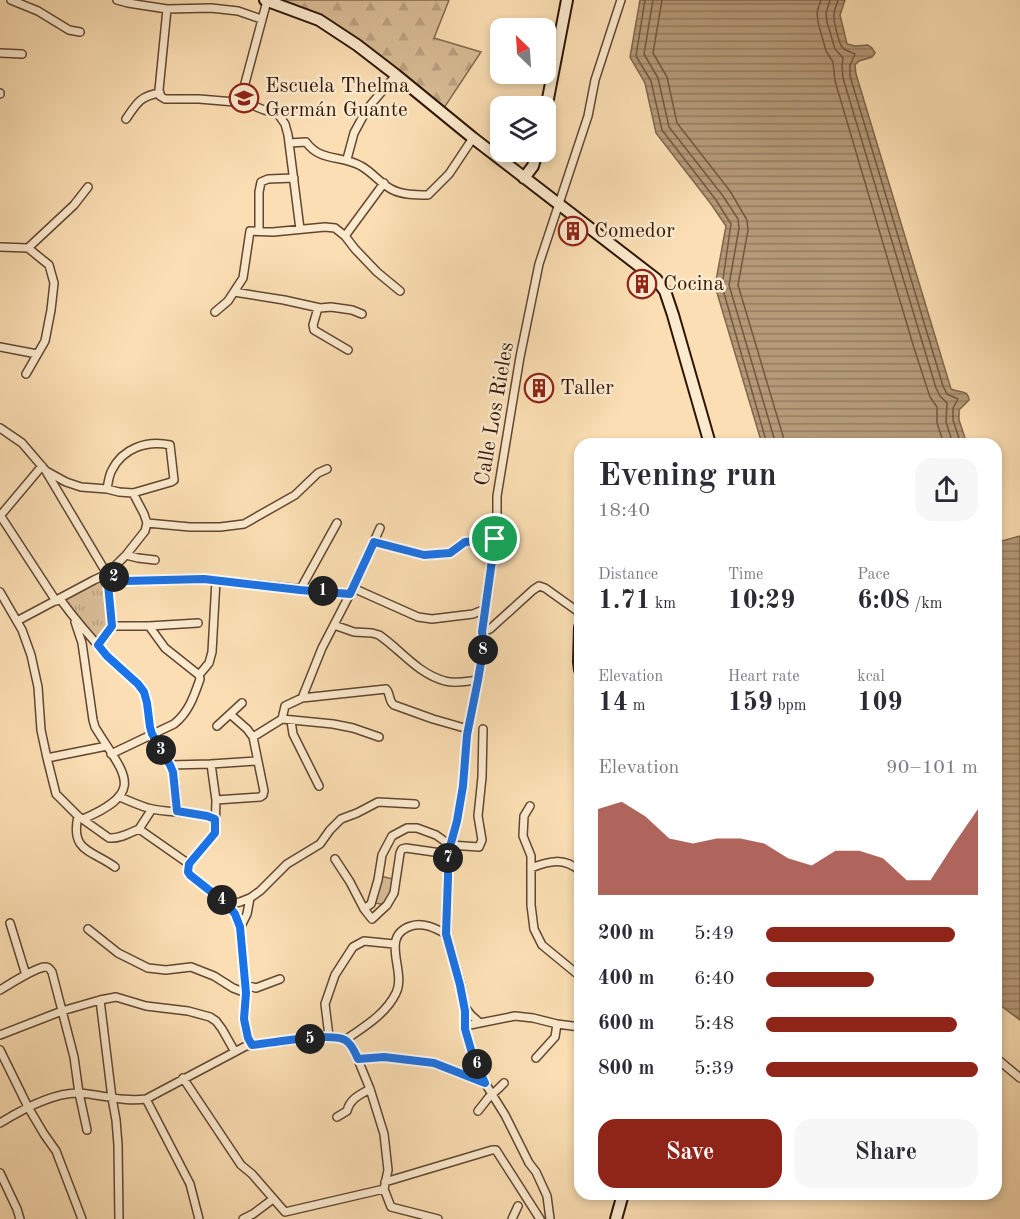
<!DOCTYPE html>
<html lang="en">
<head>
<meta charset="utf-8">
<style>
  :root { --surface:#fff; --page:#f7f7f7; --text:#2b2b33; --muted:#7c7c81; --accent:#8f2418 }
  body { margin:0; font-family:"Old Standard TT",serif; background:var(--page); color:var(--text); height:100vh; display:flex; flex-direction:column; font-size:22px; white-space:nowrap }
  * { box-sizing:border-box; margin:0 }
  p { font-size:20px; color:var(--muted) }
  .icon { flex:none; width:33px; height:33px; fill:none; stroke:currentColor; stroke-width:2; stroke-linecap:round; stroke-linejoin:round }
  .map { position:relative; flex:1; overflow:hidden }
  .panel { position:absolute; left:574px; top:438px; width:428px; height:762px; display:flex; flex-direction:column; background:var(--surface); border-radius:18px; box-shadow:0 3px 9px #0003 }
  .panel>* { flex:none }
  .needle { width:39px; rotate:335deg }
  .controls { position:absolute; left:490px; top:18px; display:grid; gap:12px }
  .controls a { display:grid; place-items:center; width:66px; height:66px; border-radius:12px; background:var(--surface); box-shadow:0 3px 9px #0003; font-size:30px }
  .pin { position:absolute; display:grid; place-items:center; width:51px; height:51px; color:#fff; margin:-26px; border:3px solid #fff; border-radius:50%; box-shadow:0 2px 6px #0007 }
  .km { position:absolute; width:30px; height:30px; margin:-15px; border-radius:50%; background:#222; color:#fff; font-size:16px; line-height:30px; text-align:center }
  .round { display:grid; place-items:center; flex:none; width:63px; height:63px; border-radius:18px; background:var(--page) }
  .headline { display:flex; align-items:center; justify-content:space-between; height:102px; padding:0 24px }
  h1 { font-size:33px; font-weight:600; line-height:45px }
  .stats { display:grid; grid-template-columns:repeat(3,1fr); gap:9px; height:102px; padding:6px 24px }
  .stats div { display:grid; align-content:center }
  .stats b { font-size:26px; font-weight:600 }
  .stats small { font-size:16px; font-weight:400 }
  .stats p { font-size:16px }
  .chart { height:168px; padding:12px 24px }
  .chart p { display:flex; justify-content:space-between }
  .chart svg { width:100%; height:108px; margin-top:6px; fill:var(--accent); opacity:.7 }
  .button { display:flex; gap:12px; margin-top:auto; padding:12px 24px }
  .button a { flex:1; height:69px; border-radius:18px; background:var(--accent); color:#fff; font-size:24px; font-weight:600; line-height:69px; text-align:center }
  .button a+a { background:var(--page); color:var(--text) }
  ul { padding:0 24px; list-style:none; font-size:20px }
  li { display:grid; grid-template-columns:96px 72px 1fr; align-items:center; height:45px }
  li i { height:15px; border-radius:8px; background:var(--accent) }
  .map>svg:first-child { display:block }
  .forest { fill:url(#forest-firs); stroke:#83684e; stroke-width:1.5 }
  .park { fill:url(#park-tufts); stroke:#83684e; stroke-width:1.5 }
  .garden { fill:#d8bc96; stroke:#83684e; stroke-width:1.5 }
  .water { fill:url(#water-rules); stroke:#7f654a; stroke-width:1.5 }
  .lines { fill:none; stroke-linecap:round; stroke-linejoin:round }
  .shore { stroke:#72583f; stroke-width:1.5 }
  .street-casing { stroke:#614731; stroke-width:10 }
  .secondary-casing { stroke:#2e1506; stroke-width:14 }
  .street { stroke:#fceace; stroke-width:7 }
  .secondary { stroke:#fceace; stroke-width:10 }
  .route-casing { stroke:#fff; stroke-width:12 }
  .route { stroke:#1a73e8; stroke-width:8 }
  .labels { text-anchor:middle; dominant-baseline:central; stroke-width:5; stroke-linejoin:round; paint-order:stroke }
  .poi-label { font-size:21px; fill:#2e1506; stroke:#fceace; text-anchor:start }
  .street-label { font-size:21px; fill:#2e1506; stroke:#fceace }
</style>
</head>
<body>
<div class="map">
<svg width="1020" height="1219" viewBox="0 0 1020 1219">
  <defs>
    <pattern id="forest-firs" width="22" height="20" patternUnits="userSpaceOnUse" patternTransform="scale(1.5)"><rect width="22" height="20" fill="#d8bc96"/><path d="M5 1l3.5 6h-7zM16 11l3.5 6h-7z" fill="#baa180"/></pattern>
    <pattern id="park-tufts" width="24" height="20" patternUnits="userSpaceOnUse" patternTransform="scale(1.5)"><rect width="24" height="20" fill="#d8bc96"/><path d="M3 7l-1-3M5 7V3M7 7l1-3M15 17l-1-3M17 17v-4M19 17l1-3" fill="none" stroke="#baa180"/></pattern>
    <pattern id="water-rules" width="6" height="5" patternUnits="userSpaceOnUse" patternTransform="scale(1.5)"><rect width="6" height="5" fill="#b59a78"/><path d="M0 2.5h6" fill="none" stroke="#947c60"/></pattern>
  </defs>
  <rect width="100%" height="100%" fill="#fbdeb3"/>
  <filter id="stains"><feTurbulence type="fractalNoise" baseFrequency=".00333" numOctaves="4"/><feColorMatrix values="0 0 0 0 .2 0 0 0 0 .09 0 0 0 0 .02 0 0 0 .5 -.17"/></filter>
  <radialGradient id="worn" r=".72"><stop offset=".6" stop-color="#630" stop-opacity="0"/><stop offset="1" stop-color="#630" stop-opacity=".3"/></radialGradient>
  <path class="forest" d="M277,0h172l-15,38 47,14 -37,56 -84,-66z"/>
  <path class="park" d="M103,579l2,14 2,31 -10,15 -32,-39z"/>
  <path class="garden" d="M380,876l13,3 -6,26 -13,-2z"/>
  <path class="water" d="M640,0h205l-5,15 7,29 8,2 13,-1 4,3 3,5 -3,4 -13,4 -4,4 1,9 95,315c8,4 17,0 18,11l-10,10v10l8,24h-205l-47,-158 11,-60 -15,-22 -55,-71 -11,-50 -15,-26z
    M1020,536v484l-24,-18v-463l2,3 4,-1z"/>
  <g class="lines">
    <path class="shore" d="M645,0l-9,56 15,25 11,49 54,70 15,24 -9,62 45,158
      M653,0l-9,54 14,24 11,49 54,69 15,23 1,9 -10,57 45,153v6
      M662,0l-9,53 14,24 10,46 53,68 17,29 1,10 -10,55 45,151 1,8
      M821,0l-4,12 1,10 8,29 7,11 2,19 79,267 16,49 7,10v16l7,21
      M830,0l-4,13 1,9 8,27 8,9 -1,8 1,12 93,310 4,8 7,7 -1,19 7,22
      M838,0c-1,4 -4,10 -4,14 -1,6 5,29 8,33 3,4 9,5 13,7l-5,11v11l93,310 4,8 11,5 -5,9v12l8,24"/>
    <g class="street-casing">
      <path id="street" d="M11,0l27,11 31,19 11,2
        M117,0l11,3 39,6 44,-1 27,3 23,8
        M167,9l-8,81 1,6 5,3h34l48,4 17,7 14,4 7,10 3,11 12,94
        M0,53l22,1
        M0,93v1
        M240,102l27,-101
        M126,119c11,-16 14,-23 34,-26
        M289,143l17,-1c14,20 36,13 55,24 11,6 19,17 30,23 11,6 25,6 37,6l21,-21 24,-36
        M347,159l7,-26 13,-24 29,-34
        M259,231v-39l2,-10 7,-3 26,-1
        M345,236l39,-53
        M0,247l28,1 21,17 5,18 -3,27 -6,31 -19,33
        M28,248l46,-43 14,-18
        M234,292l50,8 36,8 11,-1 21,3 10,4
        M318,308l-5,17 1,5 34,20
        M215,312l13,-11 15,-23 7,-47 23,1 52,-5 10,1 10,8 10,13 22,23 23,19
        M0,347l37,7
        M0,428l22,15 24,28 20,11 15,5 26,2 12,3 14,1 38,-11 3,-2 -4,-35c-23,-5 -47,3 -58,25 -3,5 -4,13 -5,19
        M47,473l60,101 5,52 -14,19
        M0,515l56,86
        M0,516l42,-50
        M147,523l43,4h30l24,-3 51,-29 23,-22 9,-4
        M374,542l50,13 26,-2 15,-11 30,-3
        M126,555l12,3 17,2
        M107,574l18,7 79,-2 146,15
        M353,588l65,29 14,2 41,-5 12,-5
        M300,590l37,-67
        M0,592l22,38 9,25 7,32 3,43 6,28 9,36 22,22 31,22c10,1 21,-5 30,-9
        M60,599c14,19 30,38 47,56 10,11 24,20 33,31 10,14 6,29 11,44 4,14 14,24 20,36 6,13 4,31 6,45
        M17,621l77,-41 13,-6 19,-19 19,-24 2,-8 -3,-9 -11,-21
        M75,622l7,21 11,77 2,7c29,48 53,64 -12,92
        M334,625l20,7 18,1 7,2c22,15 39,39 66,46 10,3 23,0 33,-1
        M112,626h37l49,-3
        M149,626l16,22 34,27
        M482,632l8,-3 43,-39 6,-4 6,2 35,25
        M302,698l20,-50 31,-60 27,-60
        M282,719l3,-13 17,-8 84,-9c5,5 2,12 8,16l39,14 35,10
        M291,721l2,13 26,52
        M217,726l25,-23
        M253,737l29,-18 51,5 20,4 26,9
        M111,754l63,-30c15,-12 20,-28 26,-45l-1,-4 10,-12 3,-11 4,-72
        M47,758l60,-12
        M170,765l41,-1 46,-3
        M120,797c9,4 18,8 28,11 22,6 45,2 67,11
        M216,800l44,-3 3,-2 1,-4 -11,-54 -6,-8 -17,-15
        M530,806l-6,10 -1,20 8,20v49l3,24 8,16 34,28 4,1
        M78,816c-8,36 14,34 37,51
        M139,829l50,35 -1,8 2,3 38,30 7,8 5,15 6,65 -2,26 4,19 4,7
        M139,829l13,-20
        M335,859l15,23 14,27 8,10 15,-14 7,-12 6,-40 2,-4 4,-1 42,6
        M189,864l26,-31 1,-33 -5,-36
        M531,868c18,-7 33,-11 49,3
        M228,905l12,-3 10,-4 10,-7 27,-27 33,-20 10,-14 11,-11 16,-6 21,-11 37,2
        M364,909l7,-5 7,-24 4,-25 10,-19 15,-8h10l19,7 14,10 29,2 3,-7 -4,-24 4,-39 1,-48
        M10,923l16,52
        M240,928l7,-14 3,-16
        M88,929l30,24 30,15 18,2 25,-3 23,9 19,12 13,5
        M245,985l11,3 24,-9
        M0,990c10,-6 33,-21 44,-23 5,0 5,1 8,5l22,85 5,36 8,37
        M100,1000l12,98 4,22 2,25 1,74
        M465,1007l6,8 9,8
        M465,1026l50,-10 18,2 24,6 23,3
        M0,1035l62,-24 38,-11 16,-3 30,9 42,5 22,6 6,4 6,8 13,23
        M329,1036l-4,-32 10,-29 18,-28 11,-6 30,3
        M345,1040c19,-13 41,-26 51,-47 11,-21 -17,-57 15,-67 12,-4 24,2 35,8
        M0,1050l28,57 16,27 12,17 26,68
        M536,1058l19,-21 2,-13
        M996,1058l24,20
        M358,1059l26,-2 49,6 52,20
        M183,1078l58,87 11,9 33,38 99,-23
        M580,1092l-1,24 1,2
        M146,1099l44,85 9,35
        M478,1111l11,-14 9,-8 6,-6
        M337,1117l10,-6c3,-12 12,-16 23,-22
        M0,1123c21,-13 54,-31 80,-30 22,2 44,9 66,6l100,-53 83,-10 16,4 9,10 16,39 14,45 4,36 -4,19 7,18 47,12
        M0,1173l17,36 3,10
        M385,1182l107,-32h4l44,69
        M243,1219l10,-5 20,-15
        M512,1219l6,-13
        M550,1219l-3,-23 -11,-24 -7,-9 -24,-48 -20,-32 -13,-30 -7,-24v-18l-4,-26 -15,-51 2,-57v-23l9,-33 6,-34 4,-52 11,-55 6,-36 -2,-12 15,-108v-28l23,-139 19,-93 49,-148 7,-36 26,-80"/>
    </g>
    <g class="secondary-casing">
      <path id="secondary" d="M265,0l54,20 38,25 39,30 77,63 183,141 9,12 8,24 37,129
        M546,109l21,-109
        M524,178l9,-12 4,-14
        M580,627l-1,35 1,8
        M616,1219l7,-25"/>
    </g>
    <use href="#street" class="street"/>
    <use href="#secondary" class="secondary"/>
  </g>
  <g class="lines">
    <g class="route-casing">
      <path id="route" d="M495,539l-13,93 2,12 -6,36 -11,55 -4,51 -6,35 -9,33v23l-2,57 14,51 5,26v18l7,24 13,30 -51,-20 -50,-6 -26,2c-3,-7 -7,-16 -13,-19 -15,-8 -74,3 -93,5l-4,-7 -4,-19 2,-26 -6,-66 -5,-13 -7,-9 -38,-30 -2,-3 1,-8 26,-31v-14l-8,-3 -30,-5 -4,-39 -3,-7 -18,-31 -2,-7 -3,-24 -3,-11 -6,-8 -31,-28 -9,-11 14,-19 -5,-52 18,7 79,-2 96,11 50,4 24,-52 50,13 26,-2 15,-11z"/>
    </g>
    <use href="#route" class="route"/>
  </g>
  <defs>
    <g id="school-ring" transform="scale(1.5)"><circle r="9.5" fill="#fceace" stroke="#8f2418" stroke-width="1.5"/><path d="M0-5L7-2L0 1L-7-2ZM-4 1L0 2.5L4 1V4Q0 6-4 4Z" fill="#8f2418"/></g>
    <g id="building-ring" transform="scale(1.5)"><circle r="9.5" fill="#fceace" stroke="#8f2418" stroke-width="1.5"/><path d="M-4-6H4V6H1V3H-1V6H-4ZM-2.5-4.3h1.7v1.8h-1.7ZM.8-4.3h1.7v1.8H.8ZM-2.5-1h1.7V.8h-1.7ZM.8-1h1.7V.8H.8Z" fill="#8f2418"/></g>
  </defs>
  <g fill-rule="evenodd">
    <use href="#school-ring" x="244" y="98"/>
    <use href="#building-ring" x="573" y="231"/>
    <use href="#building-ring" x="642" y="284"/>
    <use href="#building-ring" x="539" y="388"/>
  </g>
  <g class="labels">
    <g class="poi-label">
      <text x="265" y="86">Escuela Thelma<tspan x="265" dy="24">Germán Guante</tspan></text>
      <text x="594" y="231">Comedor</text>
      <text x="663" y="284">Cocina</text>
      <text x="560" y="388">Taller</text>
    </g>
    <g class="street-label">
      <text transform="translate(495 414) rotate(-80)">Calle Los Rieles</text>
    </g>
  </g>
  <rect width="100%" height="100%" filter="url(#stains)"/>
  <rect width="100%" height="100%" fill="url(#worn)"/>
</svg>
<div class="controls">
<a><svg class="needle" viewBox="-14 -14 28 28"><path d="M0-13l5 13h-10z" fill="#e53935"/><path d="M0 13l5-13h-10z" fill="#7c7c81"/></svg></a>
<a><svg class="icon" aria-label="layers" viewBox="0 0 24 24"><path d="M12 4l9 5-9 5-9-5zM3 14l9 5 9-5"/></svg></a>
</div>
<div class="pin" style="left:495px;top:539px;background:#1e9e55"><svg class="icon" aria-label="arrive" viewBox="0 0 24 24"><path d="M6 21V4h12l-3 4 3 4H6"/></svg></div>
<b class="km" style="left:323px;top:591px">1</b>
<b class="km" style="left:114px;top:577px">2</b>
<b class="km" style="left:161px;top:750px">3</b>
<b class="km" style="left:222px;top:900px">4</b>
<b class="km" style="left:310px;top:1039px">5</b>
<b class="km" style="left:477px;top:1064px">6</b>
<b class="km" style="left:448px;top:858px">7</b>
<b class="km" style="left:483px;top:650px">8</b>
<section class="panel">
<div class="headline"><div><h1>Evening run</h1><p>18:40</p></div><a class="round"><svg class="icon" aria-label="share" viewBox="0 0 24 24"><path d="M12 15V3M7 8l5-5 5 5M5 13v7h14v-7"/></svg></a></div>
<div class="stats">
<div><p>Distance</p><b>1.71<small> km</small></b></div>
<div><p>Time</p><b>10:29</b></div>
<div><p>Pace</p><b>6:08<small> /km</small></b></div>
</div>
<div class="stats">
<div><p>Elevation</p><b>14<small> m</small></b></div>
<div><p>Heart rate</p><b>159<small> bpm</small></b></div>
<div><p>kcal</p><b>109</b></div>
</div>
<div class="chart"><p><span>Elevation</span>90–101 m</p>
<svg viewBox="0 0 160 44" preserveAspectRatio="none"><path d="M0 44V9L10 6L20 12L30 21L40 23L50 21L60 21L70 23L80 29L90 32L100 26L110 26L120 29L130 38L140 38L150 23L160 9V44z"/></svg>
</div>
<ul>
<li><b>200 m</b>5:49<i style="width:89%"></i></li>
<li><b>400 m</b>6:40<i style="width:51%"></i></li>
<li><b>600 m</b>5:48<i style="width:90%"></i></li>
<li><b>800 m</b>5:39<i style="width:100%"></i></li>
</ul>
<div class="button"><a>Save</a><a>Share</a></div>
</section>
</div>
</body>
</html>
